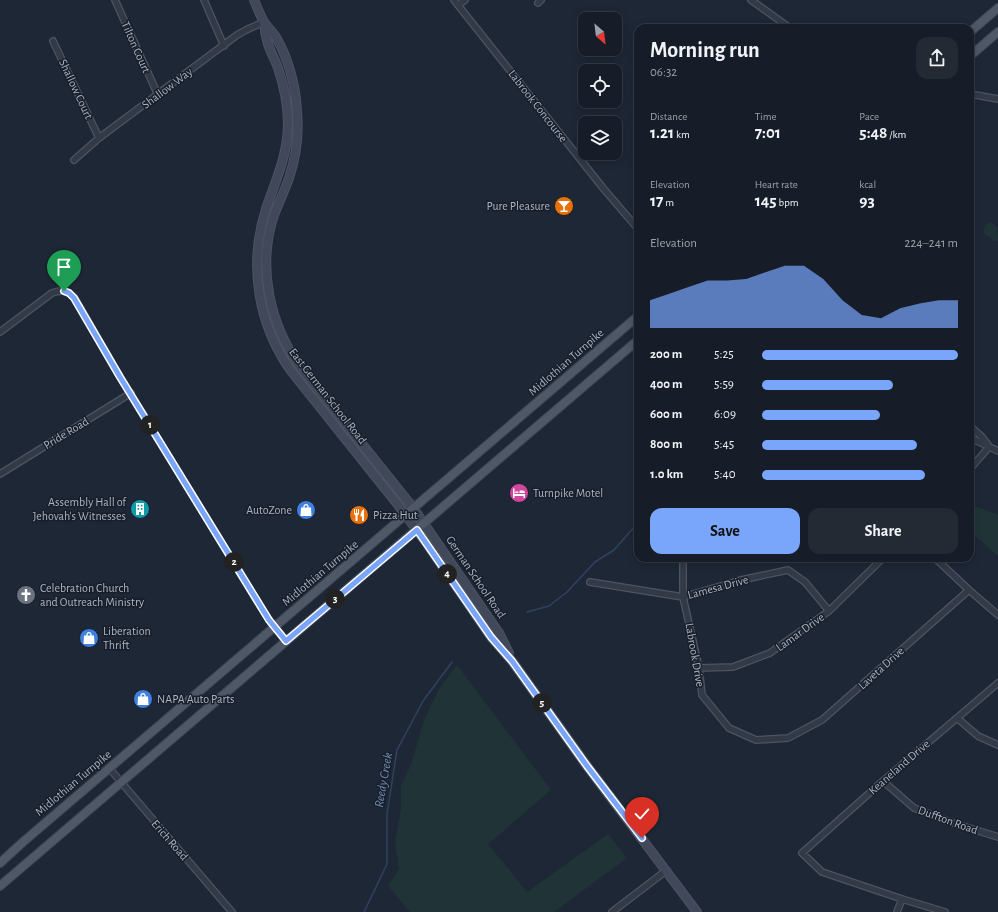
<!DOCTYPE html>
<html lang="en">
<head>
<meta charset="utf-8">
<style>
  :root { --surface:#161d28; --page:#232a34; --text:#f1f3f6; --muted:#9ea2a8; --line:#353b45; --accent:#79a5fb }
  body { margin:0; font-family:"Alegreya Sans",sans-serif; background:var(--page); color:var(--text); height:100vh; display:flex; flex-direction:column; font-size:15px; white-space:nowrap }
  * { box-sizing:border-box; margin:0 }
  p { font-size:13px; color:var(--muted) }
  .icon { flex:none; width:22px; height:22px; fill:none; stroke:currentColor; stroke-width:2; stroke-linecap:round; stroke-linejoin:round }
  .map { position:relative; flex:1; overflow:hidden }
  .panel { position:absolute; left:634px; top:24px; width:340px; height:538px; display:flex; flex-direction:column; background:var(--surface); border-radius:12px; box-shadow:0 2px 10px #0003,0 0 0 1px var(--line) }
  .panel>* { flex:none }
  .needle { width:26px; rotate:152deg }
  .tools { position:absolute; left:578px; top:12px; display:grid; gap:8px }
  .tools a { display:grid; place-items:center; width:44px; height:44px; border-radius:8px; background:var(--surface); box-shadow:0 2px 10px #0003,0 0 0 1px var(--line); font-size:20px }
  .pin { position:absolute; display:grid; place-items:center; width:34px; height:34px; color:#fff; margin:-41px -17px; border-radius:50% 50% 50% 0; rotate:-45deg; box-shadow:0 0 4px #0007 }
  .pin .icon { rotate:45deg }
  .km { position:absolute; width:20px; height:20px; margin:-10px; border-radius:50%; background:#222; color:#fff; font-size:11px; line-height:20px; text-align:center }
  .round { display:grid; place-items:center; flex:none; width:42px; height:42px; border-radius:12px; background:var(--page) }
  .summary { display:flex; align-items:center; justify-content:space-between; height:68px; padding:0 16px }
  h1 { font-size:22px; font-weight:700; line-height:30px }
  .metrics { display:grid; grid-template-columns:repeat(3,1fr); gap:6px; height:68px; padding:4px 16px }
  .metrics div { display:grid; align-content:center }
  .metrics b { font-size:17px; font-weight:700 }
  .metrics small { font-size:11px; font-weight:400 }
  .metrics p { font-size:11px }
  .chart { height:112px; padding:8px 16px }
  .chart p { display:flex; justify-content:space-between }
  .chart svg { width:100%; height:72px; margin-top:4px; fill:var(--accent); opacity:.7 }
  .primary-button { display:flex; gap:8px; margin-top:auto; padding:8px 16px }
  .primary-button a { flex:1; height:46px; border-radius:12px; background:var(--accent); color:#111; font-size:16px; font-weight:700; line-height:46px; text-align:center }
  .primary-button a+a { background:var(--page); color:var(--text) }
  ul { padding:0 16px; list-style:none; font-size:13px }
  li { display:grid; grid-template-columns:64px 48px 1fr; align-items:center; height:30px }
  li i { height:10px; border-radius:5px; background:var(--accent) }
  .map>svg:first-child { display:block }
  .green { fill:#203437 }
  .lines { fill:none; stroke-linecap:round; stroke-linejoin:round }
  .stream { stroke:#30425e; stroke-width:1.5 }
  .street-casing { stroke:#4c5462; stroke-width:8 }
  .secondary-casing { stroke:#4c5462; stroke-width:10 }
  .primary-casing { stroke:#3b4350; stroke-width:10 }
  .street { stroke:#323947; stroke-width:5.5 }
  .secondary { stroke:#40485a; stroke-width:8 }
  .primary { stroke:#4f5867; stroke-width:8 }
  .route-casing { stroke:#fff; stroke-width:8 }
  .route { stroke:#79a5fb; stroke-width:5 }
  .labels { text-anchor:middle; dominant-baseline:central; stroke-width:3; stroke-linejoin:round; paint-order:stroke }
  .street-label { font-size:12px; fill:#abb4c4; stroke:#181f2b }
  .poi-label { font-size:12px; fill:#abb4c4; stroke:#181f2b; text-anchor:start }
  .water-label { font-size:13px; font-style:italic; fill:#7289ae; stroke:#181f2b }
</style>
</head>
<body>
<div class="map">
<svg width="998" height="912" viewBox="0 0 998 912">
  <rect width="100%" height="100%" fill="#1e2736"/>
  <path class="green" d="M989,223h3l5,4 1,14h-4l-4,-4 -5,-2c-2,-5 -1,-9 4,-12z
    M970,504l28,11v41l-28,-25z
    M457,665l94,125 -63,54 39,48 81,-58 19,24 -73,54h-144l-22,-26 11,-17 -4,-27 6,-32v-24l11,-24 12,-42 15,-31z"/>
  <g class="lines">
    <path class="stream" d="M527,612l22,-6 18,-14 28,-30 19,-12 21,-24 3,-5
      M364,912l23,-48v-50l10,-64 26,-49 29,-39"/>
    <g class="street-casing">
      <path id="street" d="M115,0l43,95
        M204,0l20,46
        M454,0l149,188 35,41
        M751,0l39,28
        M538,3l3,-3
        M458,5l7,-5
        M53,41l46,97
        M970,94l28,5
        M74,160l25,-22 138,-103 11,-6 16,-7
        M0,332l52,-39c9,-3 15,-3 22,4l46,80 149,243 17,21
        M970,426l12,11 6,8
        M970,435l7,6 21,10
        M970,469l19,-22
        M0,474l131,-81
        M683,558v39l16,71 3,27 27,33 27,12 32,-2 34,-18 147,-130
        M935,558l34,32 29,25
        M590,582l93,15 58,-17 47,-10 17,12 24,29
        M699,668l34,-1 37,-14 59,-42 54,-53
        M957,718l21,18 20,9
        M109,768l123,144
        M883,781l31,27 39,15 45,14
        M612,912l55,-42
        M897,912l5,-13
        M945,912l-43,-13 -80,-27 -20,-19 81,-72 115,-98"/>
    </g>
    <g class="secondary-casing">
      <path id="secondary" d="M254,0c3,7 6,15 10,22 4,6 10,11 13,17 12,21 19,49 20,73 2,22 -1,45 -8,66 -4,12 -10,24 -15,37 -17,51 -5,109 27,153l113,141 85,124 10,20
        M264,22c1,6 1,12 3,18 2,10 8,19 11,28 6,18 10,37 10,57 -1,33 -12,54 -22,84 -18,56 -8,115 25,162l107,134 27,36 66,96 21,24 75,105 110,146"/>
    </g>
    <g class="primary-casing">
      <path id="primary" d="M970,32l28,-24
        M970,56l28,-24
        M0,863l23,-21 615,-526
        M0,886l638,-546"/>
    </g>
    <use href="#street" class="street"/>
    <use href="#secondary" class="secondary"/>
    <use href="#primary" class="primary"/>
  </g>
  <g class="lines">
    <g class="route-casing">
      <path id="route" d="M64,291l5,2 5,5 46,79 149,243 17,21 131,-111 74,107 21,24 75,105 55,72"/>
    </g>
    <use href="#route" class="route"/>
  </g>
  <defs>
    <g id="bar-disc" transform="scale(1)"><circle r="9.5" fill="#e8710a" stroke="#181f2b"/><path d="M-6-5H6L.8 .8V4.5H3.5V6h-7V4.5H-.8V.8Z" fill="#fff"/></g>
    <g id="hotel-disc" transform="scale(1)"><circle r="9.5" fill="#d1479c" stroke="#181f2b"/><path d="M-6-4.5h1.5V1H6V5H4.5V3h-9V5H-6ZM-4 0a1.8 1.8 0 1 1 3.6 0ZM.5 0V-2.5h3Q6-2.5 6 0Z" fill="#fff"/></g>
    <g id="building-disc" transform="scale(1)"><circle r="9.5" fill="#0f9aa8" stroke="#181f2b"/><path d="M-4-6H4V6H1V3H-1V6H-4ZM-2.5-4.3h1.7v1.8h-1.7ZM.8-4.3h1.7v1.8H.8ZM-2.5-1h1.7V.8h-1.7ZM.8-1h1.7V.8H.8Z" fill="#fff"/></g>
    <g id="shop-disc" transform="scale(1)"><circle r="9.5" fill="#3f7fe0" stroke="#181f2b"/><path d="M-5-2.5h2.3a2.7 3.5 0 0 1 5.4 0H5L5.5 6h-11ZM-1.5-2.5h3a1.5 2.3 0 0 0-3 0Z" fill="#fff"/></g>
    <g id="restaurant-disc" transform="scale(1)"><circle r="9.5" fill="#e8710a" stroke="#181f2b"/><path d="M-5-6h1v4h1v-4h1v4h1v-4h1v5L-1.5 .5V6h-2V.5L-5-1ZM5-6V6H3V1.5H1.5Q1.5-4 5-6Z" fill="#fff"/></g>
    <g id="church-disc" transform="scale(1)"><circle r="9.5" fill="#6b7280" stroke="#181f2b"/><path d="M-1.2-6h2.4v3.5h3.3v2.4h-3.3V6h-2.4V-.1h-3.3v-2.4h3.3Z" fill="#fff"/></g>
  </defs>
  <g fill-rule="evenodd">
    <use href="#bar-disc" x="564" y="206"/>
    <use href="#hotel-disc" x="519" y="493"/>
    <use href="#building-disc" x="140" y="509"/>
    <use href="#shop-disc" x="306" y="510"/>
    <use href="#restaurant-disc" x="359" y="515"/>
    <use href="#church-disc" x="26" y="595"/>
    <use href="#shop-disc" x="89" y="638"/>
    <use href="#shop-disc" x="143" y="699"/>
  </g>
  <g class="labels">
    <g class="street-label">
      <text transform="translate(136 47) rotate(66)">Tilton Court</text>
      <text transform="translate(167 88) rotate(-37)">Shallow Way</text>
      <text transform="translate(76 89) rotate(65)">Shallow Court</text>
      <text transform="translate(538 106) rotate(52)">Labrook Concourse</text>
      <text transform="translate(566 362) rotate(-41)">Midlothian Turnpike</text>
      <text transform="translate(328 396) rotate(52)">East German School Road</text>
      <text transform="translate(66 433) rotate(-31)">Pride Road</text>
      <text transform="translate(320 573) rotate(-40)">Midlothian Turnpike</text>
      <text transform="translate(476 577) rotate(56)">German School Road</text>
      <text transform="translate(718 587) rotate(-15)">Lamesa Drive</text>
      <text transform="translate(800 632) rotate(-36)">Lamar Drive</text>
      <text transform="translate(695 655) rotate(80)">Labrook Drive</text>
      <text transform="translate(881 668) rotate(-42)">Laveta Drive</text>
      <text transform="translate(899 767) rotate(-41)">Keaneland Drive</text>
      <text transform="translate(73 783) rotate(-40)">Midlothian Turnpike</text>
      <text transform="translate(948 820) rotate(20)">Duffton Road</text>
      <text transform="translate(170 840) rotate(49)">Erich Road</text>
    </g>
    <g class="poi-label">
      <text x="550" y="206" text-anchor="end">Pure Pleasure</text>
      <text x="533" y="493">Turnpike Motel</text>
      <text x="126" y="502" text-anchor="end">Assembly Hall of<tspan x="126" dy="14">Jehovah's Witnesses</tspan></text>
      <text x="292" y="510" text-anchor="end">AutoZone</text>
      <text x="373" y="515">Pizza Hut</text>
      <text x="40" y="588">Celebration Church<tspan x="40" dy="14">and Outreach Ministry</tspan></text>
      <text x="103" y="631">Liberation<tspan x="103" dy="14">Thrift</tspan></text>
      <text x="157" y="699">NAPA Auto Parts</text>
    </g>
    <g class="water-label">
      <text transform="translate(384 780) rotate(-80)">Reedy Creek</text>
    </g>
  </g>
</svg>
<div class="tools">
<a><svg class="needle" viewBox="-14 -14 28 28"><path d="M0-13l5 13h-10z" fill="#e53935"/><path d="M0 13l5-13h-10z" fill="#9ea2a8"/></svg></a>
<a><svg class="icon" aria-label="locate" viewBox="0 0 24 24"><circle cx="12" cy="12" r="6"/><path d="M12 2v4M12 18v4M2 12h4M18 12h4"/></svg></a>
<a><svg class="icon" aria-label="layers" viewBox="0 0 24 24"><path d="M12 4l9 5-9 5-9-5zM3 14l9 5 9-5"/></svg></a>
</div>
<div class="pin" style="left:64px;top:291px;background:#1e9e55"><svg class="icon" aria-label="arrive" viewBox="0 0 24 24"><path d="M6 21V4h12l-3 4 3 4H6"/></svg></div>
<div class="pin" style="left:642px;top:838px;background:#d93025"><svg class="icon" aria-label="check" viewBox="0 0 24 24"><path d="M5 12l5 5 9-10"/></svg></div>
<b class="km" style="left:150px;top:425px">1</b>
<b class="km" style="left:234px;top:562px">2</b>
<b class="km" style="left:335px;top:599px">3</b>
<b class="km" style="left:447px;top:574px">4</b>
<b class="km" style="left:542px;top:703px">5</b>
<section class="panel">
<div class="summary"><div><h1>Morning run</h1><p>06:32</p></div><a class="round"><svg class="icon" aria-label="share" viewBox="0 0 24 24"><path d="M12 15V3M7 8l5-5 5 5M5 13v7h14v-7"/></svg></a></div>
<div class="metrics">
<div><p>Distance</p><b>1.21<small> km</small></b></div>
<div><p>Time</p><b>7:01</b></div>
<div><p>Pace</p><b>5:48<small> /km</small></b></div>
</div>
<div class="metrics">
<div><p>Elevation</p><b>17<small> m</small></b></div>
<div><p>Heart rate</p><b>145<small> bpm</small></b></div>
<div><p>kcal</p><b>93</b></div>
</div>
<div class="chart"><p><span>Elevation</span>224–241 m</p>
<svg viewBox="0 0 160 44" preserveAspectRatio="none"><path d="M0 44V27L10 23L20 19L30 15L40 15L50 14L60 10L70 6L80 6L90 14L100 27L110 36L120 38L130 32L140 29L150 27L160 27V44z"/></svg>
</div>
<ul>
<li><b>200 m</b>5:25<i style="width:100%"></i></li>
<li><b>400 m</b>5:59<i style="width:67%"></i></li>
<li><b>600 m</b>6:09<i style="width:60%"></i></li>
<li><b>800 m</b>5:45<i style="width:79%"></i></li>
<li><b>1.0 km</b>5:40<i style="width:83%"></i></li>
</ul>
<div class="primary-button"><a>Save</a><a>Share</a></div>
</section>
</div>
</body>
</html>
